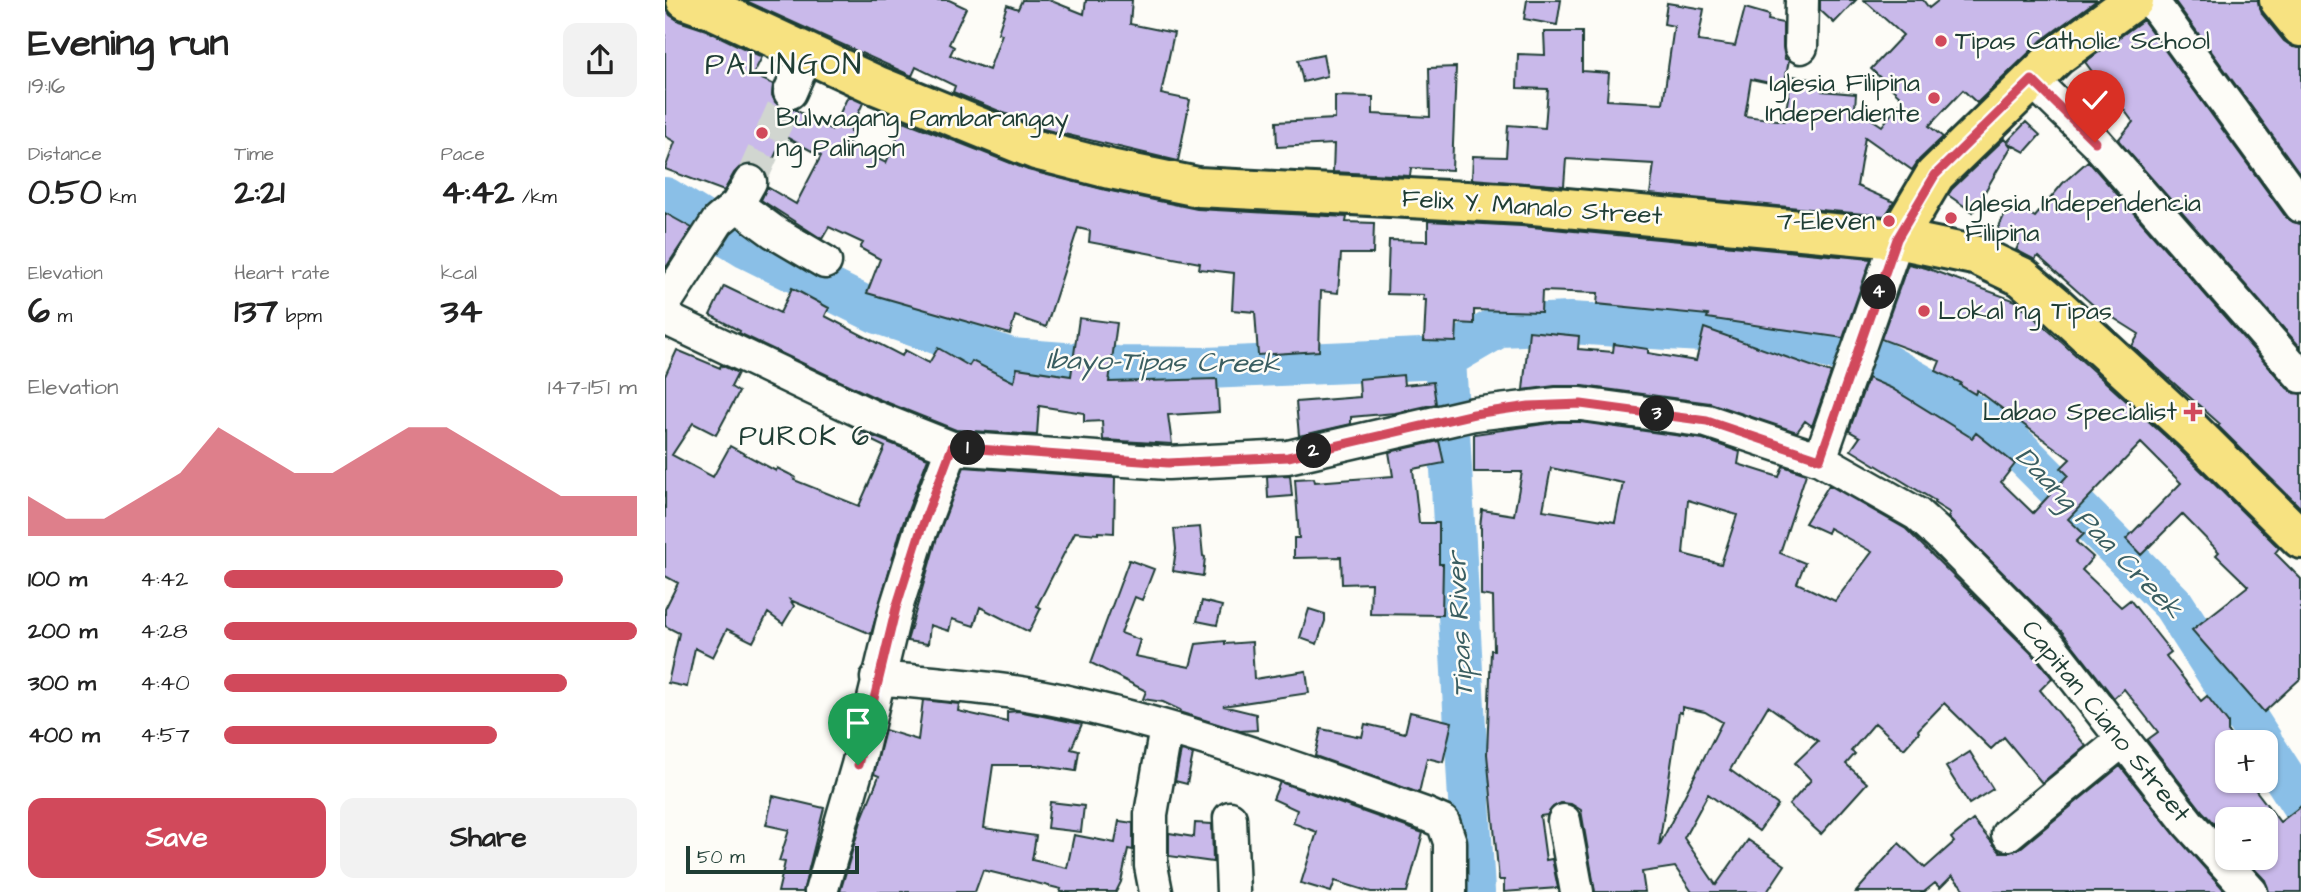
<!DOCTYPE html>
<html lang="en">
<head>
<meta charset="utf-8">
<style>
  :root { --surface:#fff; --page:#f2f2f2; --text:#222; --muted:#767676; --accent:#d1495b }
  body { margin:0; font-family:"Architects Daughter",sans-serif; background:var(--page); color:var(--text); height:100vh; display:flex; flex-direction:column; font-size:26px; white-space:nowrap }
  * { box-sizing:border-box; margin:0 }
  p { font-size:23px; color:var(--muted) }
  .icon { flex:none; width:38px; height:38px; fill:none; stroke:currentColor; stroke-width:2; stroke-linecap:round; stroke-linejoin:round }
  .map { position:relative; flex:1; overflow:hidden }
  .panel { display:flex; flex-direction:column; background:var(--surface); width:665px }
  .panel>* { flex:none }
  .controls { position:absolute; left:1550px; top:730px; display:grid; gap:14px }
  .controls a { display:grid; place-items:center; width:63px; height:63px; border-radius:14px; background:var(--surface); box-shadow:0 2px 5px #0004; font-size:35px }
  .scale { position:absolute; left:21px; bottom:18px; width:173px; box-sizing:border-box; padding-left:7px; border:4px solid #1f3d34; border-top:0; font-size:19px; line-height:24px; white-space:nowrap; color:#1f3d34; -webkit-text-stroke:5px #fdfcf7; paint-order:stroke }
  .pin { position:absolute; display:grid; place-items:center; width:60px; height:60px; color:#fff; margin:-72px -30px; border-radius:50% 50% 50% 0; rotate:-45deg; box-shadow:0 0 7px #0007 }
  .pin .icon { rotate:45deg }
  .km { position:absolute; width:35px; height:35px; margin:-18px; border-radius:50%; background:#222; color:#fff; font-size:19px; line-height:35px; text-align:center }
  .round { display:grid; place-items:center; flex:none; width:74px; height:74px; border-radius:14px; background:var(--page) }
  .overview { display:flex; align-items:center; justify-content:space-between; height:119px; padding:0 28px }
  h1 { font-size:38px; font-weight:800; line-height:52px }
  .figures { display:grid; grid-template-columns:repeat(3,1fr); gap:10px; height:119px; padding:7px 28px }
  .figures div { display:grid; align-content:center }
  .figures b { font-size:35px; font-weight:800 }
  .figures small { font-size:19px; font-weight:400 }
  .figures p { font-size:19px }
  .chart { height:196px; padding:14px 28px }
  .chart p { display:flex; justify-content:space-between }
  .chart svg { width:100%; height:126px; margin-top:7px; fill:var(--accent); opacity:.7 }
  .action { display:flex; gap:14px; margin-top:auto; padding:14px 28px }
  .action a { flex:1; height:80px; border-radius:14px; background:var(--accent); color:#fff; font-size:28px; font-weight:800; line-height:80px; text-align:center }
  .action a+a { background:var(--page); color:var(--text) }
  ul { padding:0 28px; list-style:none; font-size:23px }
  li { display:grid; grid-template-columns:112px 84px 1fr; align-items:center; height:52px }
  li i { height:18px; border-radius:9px; background:var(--accent) }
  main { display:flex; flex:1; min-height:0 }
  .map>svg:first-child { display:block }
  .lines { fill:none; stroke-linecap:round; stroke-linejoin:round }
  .river { stroke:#8abfe7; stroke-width:42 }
  .building { fill:#c9b9ea; stroke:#1f3d34; stroke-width:2; fill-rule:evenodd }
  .minor-tunnel { stroke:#d1d6d0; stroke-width:32; stroke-dasharray:32 16; stroke-linecap:butt }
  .minor-casing { stroke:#1f3d34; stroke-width:37 }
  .major-casing { stroke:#1f3d34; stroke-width:44 }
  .minor { stroke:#fdfcf7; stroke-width:32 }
  .major { stroke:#f7e281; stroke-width:38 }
  .route-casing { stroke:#fff; stroke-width:14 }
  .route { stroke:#d1495b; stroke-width:9 }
  .poi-dot { fill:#d1495b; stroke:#fdfcf7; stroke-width:2.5 }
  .labels { text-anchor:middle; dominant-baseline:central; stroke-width:5; stroke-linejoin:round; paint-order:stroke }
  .poi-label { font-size:26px; fill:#1f3d34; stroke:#fdfcf7; text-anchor:start }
  .street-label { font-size:26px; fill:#1f3d34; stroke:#fdfcf7 }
  .water-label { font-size:28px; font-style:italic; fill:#3a5e61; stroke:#fdfcf7 }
  .neighbourhood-label { font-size:28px; letter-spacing:2px; fill:#1f3d34; stroke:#fdfcf7 }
  .quarter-label { font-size:30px; letter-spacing:2px; fill:#1f3d34; stroke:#fdfcf7 }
</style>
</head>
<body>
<main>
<section class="panel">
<div class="overview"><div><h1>Evening run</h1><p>19:16</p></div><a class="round"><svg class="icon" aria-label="share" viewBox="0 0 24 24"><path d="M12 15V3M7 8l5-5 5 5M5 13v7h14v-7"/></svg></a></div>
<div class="figures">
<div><p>Distance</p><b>0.50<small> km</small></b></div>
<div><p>Time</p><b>2:21</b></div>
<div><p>Pace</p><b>4:42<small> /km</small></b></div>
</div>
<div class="figures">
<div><p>Elevation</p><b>6<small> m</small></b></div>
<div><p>Heart rate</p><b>137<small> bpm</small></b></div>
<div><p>kcal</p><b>34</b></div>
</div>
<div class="chart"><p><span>Elevation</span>147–151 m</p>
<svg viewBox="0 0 160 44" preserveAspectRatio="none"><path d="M0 44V30L10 38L20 38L30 30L40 22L50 6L60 14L70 22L80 22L90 14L100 6L110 6L120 14L130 22L140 30L150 30L160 30V44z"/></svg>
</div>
<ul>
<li><b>100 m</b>4:42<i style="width:82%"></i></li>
<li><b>200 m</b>4:28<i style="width:100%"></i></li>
<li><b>300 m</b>4:40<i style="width:83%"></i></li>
<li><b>400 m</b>4:57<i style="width:66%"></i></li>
</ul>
<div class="action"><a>Save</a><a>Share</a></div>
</section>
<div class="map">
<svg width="1636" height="892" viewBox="0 0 1636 892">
  <rect width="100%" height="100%" fill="#fdfcf7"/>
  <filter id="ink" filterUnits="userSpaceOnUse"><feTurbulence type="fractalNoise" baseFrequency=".0143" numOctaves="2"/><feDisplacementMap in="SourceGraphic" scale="14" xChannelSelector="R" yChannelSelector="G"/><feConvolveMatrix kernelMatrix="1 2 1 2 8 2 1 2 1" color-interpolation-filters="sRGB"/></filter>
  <g filter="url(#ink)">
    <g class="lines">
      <path class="river" d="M0,198l82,50 131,65 133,46 106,8 89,1 239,-10 55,-32 70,-3 214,13 97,26 118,68 174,174 89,138
        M780,358l29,534
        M1601,749l35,54"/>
    </g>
    <path class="building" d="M79,0h205l17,8 -17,36 5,3 -4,8 39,15 13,-36 -4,-1 9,-28 11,4 4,-9h27l35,14 2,-14h46l-2,24 44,9 -13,61 29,6 -12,61 -135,-32 -90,-37 2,-6 -39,-19 -4,9z
      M862,0h34l-4,25 -33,-6z
      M1155,0h36l-22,23 -14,-13z
      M1199,0h59l6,8 10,-8h158l-55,40 -65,63 -14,-13 -34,36 14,11 -24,23 -7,10 -47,-33 -8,49 37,16 -9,14 -235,-22 4,-30 -88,-5 -2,27 -92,-7 1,-23 33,1 2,-32 37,3 3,-39 -31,-1 1,-34 27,1 -1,-23h38v39l27,2 -2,27 56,3 11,-77 -10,-2 3,-21 37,6 -6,32 37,5 10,-38 24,7 -1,5 15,3v24l2,12 4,1 -5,26 -33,-7 -6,37 39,5 8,-45 32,5 -2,10 34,3 -1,14 27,18 21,-27 -32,-30 32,-34z
      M1509,0h84l4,14 22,27 9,6 8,1v127z
      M0,6l5,9 9,6 27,9 56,27 -9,18 20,9 -1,11 3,7 7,6 9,2 6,-2 -1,2 36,20 16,-34 15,7 -13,29 4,2 -6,10 38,19 18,-42 124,49 78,20 91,19 150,8 -1,5 28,1 -1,31h-32l-3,39 -17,-2 -2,60 -61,4 -3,-43 -23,-2 2,-37 -35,-4 1,-6 -111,-21 1,-11 -12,-3 -32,99 -31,-11 -5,18 -143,-41 13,-34 -20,-11 3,-5 -34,-16 -7,12 -61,-39 6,-13 29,17 25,-48 -37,-20 -18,39 -8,-9 -7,-2 -10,2 -7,7 -10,18 -59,-22 10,-27 -10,-6z
      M1478,20l143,197 7,5 8,2v124l-183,-208 15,-18 -20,-27 -2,2 -26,-35z
      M658,55l4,21 -24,6 -5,-22z
      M791,67l-4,103 -41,-2 -1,8 -77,-4 1,-28 -57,3 -1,-25 59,-3v-23l38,1v17l57,3 -1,-49z
      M1361,122l14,13 -15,17 -17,-9 3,4 -38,65 -25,-17 4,-6 52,-50 3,3z
      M1423,161l199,227 7,5 7,1v114l-83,-82 2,-2 -88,-78 7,-12 -46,-29 -55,-49 -3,4 -19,-10 3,-6 -21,-15 12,-27 25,15 28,-34z
      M0,213l27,15 -27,41z
      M763,221l93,5 350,33 -28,79 -136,-20 1,-3 -111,-11 1,-11 -56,-2 -1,21 -67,-2v14l-17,-1 -1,19 -32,-1 2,-41h-3l1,-5 -37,-1 2,-54 39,1z
      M1243,264l18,4 90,33 160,145 103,102 -4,5 26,26v99l-37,34 -72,-82 56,-44 -32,-31 3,-3 -37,-38 -41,41 -15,-16 55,-56 -40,-40 -73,76 16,15 -8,8 17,15 -11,13 39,37 9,-7 41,52 -5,4 35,45 6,-5 21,27v9l6,8 -6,2v38h20l32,42 21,-16v86h-32l-4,-12 -21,-22h22v-39h-38v20l-25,-27 -56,-72 11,-8 -34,-43 -10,9 -51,-65 -115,-115 2,-5 -16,-10 1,-2 -84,-51 9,-13 -11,-6 19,-53 23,10 81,50 4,-5 39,31 -14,18 32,31 35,-38 -7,-7 9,-9 -93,-69 -2,4 -15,-9 1,-2 -25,-12 4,-10 -59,-22z
      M59,286l56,27 12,-25 37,20 -4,8 77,40 3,-6 24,13 9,-15 31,18 3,-5 42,21 3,-14 54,8 8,-58 38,5 -8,59 108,-3 2,33 -51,3 4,29 -69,-4 -1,-19 -18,1v-9l-45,-7 -2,29 -81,-5 -80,-32 -137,-65 1,-2 -30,-16z
      M1039,328l127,45 -19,53 -7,-5 -8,11 -87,-29 -127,-17h-28l-32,4 6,-59 50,5 -1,13 35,3 1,-8 34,5v4l48,8z
      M12,350l43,18 1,-3 17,8 -7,14 8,5 -23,43 -23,-12 -21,32 41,22 17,-31 46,25 1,-3 18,9 -1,3 65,26 26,-59 -25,-12 2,-3 66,26 -27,71 -30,105 -81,-34 4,6 -11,18 -15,-11 -15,29 -26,-13 -14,28 -18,-9 -8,39 -19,-4 11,-50 -14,-7v-17l13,-26 -13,-7v-200z
      M738,375l1,10 29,-3 3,22 -41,9 -44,4v7l-52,12 -3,-34 64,-5 -1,-18z
      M893,422h22l123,17 37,13 -2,12 41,13 4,-11 23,8 -26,79 25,10 -8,20 38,18 37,-49 -43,-24 -2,5 -22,-10 24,-38 77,44 130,129 16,20 -12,12 46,56 -44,37 -38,-46 -13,12 -47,-46 -26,27 1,2 -15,17 -29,-26 -24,28 4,3 -9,10 21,19 -46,51 -32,-29 22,-25 -16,-17 23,-22 -50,-35 -38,64 48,35 -19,26 -51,-37 -24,44 32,47 32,-45 37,25 -18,27h-75l-17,-25 -33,5 3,20h-50l-14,-82 -10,-6 -10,-1 -8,4 -6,8 -7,1 6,44 6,-1 6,29 -54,4v-12h-5l-12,-126 4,-104h3l-1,-53 -12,-2v-67l-1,-1 2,-17 32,5 8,-43h-48v-38zM886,468l72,15 -8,39 -72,-12zM1023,500l49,15 -16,49 -38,-10zM1017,707l23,5 17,10 -63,124 20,-134 3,1z
      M774,441l5,22 -31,6 6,54h20v41h4l-1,51 -72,-1 1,-31 -29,1 -1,-27 -47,1v-20h5l-4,-59 19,-1 1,4 78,-6 -4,-24z
      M299,467l151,11 -1,55 -16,-1v2l-23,-2 -38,74 4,2 -12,24 -49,-25 -6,19 -22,-7 -3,12 -19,-6 -2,19 -21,-3 29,-100z
      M625,475l2,21 -24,2 -1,-22z
      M535,527l3,29 2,1 -2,19 -30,-5 3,-22 -2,-20z
      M464,560l25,9 -12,31 -7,-3 -14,36 19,7 -5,16 55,11 6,-23 29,-3v3l27,-2 2,37 52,-8 3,22 -86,13 33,8 1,16 -17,1 -61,-19 1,-2 -17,-8 -20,-3 3,-8 -55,-28z
      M537,601l20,5 -5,19 -20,-4z
      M644,609l16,5v7l-8,23 -17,-6z
      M258,700l36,4 -1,7 49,11v-10l11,-1 64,13 -11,25 8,2 -3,20 -40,-6h-43l-9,63 52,8 -4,24 35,8 7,-33 41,8 4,-22 14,2v27l-5,-1 -7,33 -5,10h-56l1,-3 -78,-19 -8,22h-135l22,-74 17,-42 -5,-2 11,-44 33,10z
      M745,712l42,10 -9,40 -16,-4 -8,35 -104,-37 6,-27 41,8 3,-13 40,9z
      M516,751l12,3 -6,30 -12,-3z
      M1305,752l23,37 -24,15 -23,-37z
      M1455,766l55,69 51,57h-259l-15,-16 -12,12 -5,-5 -11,9h-68l43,-49 26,25 29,-26 -3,-4 22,-18 27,32h10l9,-3z
      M615,782l143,51 -16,59h-36l-36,-11 -4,11 -30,-9 16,-51 -24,-9 4,-13 -24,-11z
      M108,796l51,12 -21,84h-25l7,-30 -6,-1 10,-31 -23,-5z
      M385,802l34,4 -3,26 -34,-4z
      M530,823l17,1 1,38 -44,-6v-23l25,4z"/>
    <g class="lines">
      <path class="minor-tunnel" d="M85,182l40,-90"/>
      <g class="minor-casing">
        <path id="minor" d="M1486,0l150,206
          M1136,47l1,-47
          M1367,80l64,62 205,234
          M125,92l17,-39
          M72,205l37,27 51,30
          M0,303l53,-82 19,-16 13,-23
          M0,318l204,97 83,33 216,15 120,-6 186,-43 83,-10h24l126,17 113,38 97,55 23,21 110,111 139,178 62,68
          M1155,459l77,-220
          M212,678c65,6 131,10 195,25 121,27 237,70 353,111l18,8 7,20v50
          M565,818l3,74
          M899,821l13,71
          M1343,834l115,-94
          M156,892l37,-127 38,-157 23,-73 33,-87
          M491,892l-5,-26v-52l15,-86"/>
      </g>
      <g class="major-casing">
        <path id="major" d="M21,0l28,10 162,75 160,65 74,19 88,18 325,17 374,35 81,17 44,21 34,29 135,124 110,109
          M1614,0l22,27
          M1232,239l38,-64 122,-119 77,-56"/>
      </g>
      <use href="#minor" class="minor"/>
      <use href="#major" class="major"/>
    </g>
  </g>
  <g class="lines" filter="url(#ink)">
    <g class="route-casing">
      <path id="route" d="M193,765l38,-157 23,-73 33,-88 216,16 120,-6 186,-43 55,-8 52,-2 126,17 113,38 77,-220 38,-64 97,-95 63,62"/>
    </g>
    <use href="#route" class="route"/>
  </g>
  <g class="poi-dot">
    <circle cx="1276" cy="41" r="7"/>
    <circle cx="1269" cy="98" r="7"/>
    <circle cx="97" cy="133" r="7"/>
    <circle cx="1286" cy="218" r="7"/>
    <circle cx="1224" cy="221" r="7"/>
    <circle cx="1259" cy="311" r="7"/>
    <path d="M1524.5 401.5h7v7h7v7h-7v7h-7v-7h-7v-7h7z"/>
  </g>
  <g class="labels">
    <g class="poi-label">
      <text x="1290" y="41">Tipas Catholic School</text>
      <text x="1255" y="83" text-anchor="end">Iglesia Filipina<tspan x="1255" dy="30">Independiente</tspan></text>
      <text x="111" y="118">Bulwagang Pambarangay<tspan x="111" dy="30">ng Palingon</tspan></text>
      <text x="1300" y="203">Iglesia Independencia<tspan x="1300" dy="30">Filipina</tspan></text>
      <text x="1210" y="221" text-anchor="end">7-Eleven</text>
      <text x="1273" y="311">Lokal ng Tipas</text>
      <text x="1512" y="412" text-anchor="end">Labao Specialist</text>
    </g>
    <g class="street-label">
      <text transform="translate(867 207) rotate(4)">Felix Y. Manalo Street</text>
      <text transform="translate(1441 721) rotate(51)">Capitan Ciano Street</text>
    </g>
    <g class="water-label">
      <text transform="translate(498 362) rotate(1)">Ibayo-Tipas Creek</text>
      <text transform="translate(1434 533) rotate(46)">Daang Paa Creek</text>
      <text transform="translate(795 625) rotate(-93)">Tipas River</text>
    </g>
    <g class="neighbourhood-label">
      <text x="140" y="436">PUROK 6</text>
    </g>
    <g class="quarter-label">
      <text x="119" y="65">PALINGON</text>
    </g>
  </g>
</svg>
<div class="controls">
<a>+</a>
<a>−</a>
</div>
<div class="scale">50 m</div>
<div class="pin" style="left:193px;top:765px;background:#1e9e55"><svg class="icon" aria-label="arrive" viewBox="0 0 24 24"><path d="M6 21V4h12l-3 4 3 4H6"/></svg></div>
<div class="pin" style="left:1430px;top:142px;background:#d93025"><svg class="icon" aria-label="check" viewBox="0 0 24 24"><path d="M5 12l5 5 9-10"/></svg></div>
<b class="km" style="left:303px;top:448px">1</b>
<b class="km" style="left:649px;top:451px">2</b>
<b class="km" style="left:992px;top:414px">3</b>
<b class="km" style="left:1214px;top:292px">4</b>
</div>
</main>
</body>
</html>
